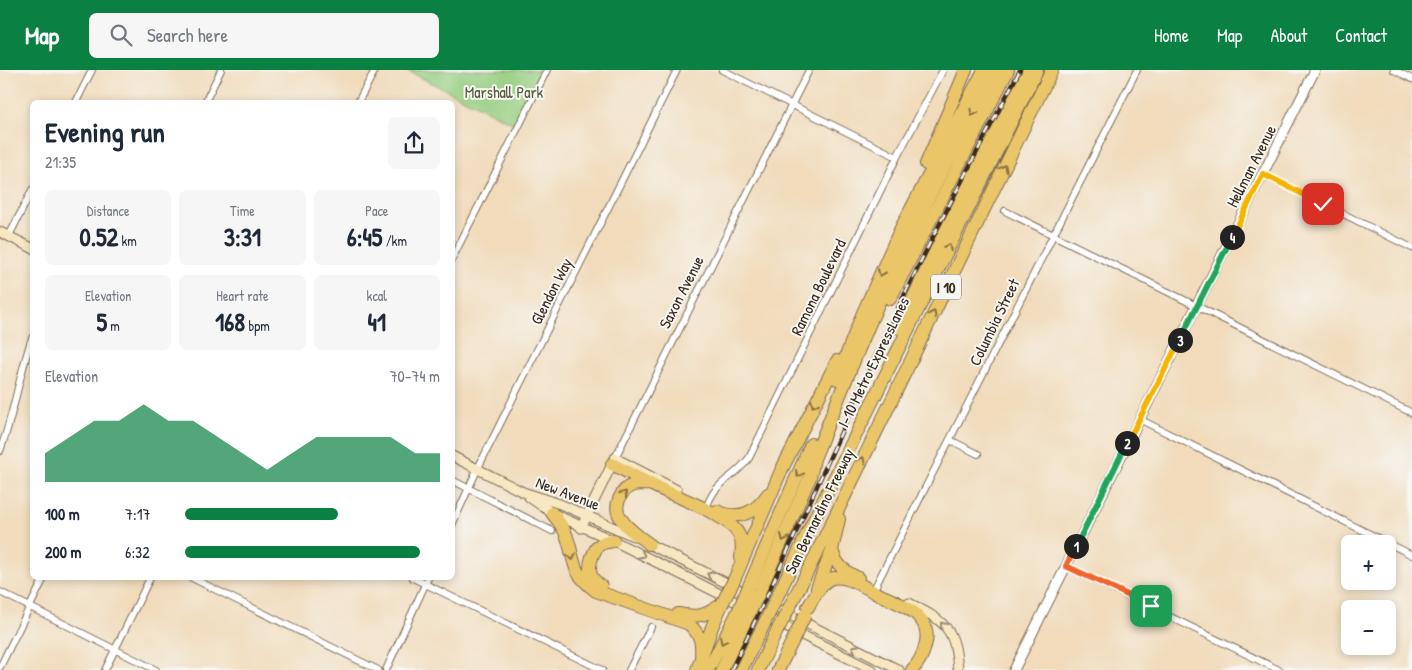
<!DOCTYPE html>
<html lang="en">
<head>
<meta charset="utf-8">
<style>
  :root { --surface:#fff; --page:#f6f6f7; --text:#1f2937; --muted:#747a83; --accent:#0b8043 }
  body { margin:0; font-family:"Patrick Hand",sans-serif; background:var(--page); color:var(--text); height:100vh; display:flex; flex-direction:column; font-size:19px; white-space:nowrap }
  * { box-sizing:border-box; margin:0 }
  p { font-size:16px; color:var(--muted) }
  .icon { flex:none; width:28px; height:28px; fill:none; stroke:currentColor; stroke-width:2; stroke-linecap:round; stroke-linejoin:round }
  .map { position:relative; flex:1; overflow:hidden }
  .drawer { position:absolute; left:30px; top:30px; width:425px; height:480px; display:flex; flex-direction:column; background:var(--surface); border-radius:8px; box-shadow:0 2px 8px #0003 }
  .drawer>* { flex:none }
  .tools { position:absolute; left:1341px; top:465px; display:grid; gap:10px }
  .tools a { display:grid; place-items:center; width:55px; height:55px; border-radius:8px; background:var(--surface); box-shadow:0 2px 8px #0003; font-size:25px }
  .pin { position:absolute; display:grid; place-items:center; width:42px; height:42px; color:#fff; margin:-21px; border-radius:10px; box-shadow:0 2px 8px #0006 }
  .km { position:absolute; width:25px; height:25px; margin:-12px; border-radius:50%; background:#222; color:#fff; font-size:14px; line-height:25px; text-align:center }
  .round { display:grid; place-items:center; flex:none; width:52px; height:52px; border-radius:8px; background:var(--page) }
  .headline { display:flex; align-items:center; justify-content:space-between; height:85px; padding:0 15px }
  h1 { font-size:28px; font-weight:700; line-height:38px }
  .figures { display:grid; grid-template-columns:repeat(3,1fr); gap:8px; height:85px; padding:5px 15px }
  .figures div { display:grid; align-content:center; border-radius:8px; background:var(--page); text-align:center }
  .figures b { font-size:25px; font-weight:700 }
  .figures small { font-size:14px; font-weight:400 }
  .figures p { font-size:14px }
  .chart { height:140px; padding:10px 15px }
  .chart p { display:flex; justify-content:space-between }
  .chart svg { width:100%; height:90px; margin-top:5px; fill:var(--accent); opacity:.7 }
  ul { padding:0 15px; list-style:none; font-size:16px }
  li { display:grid; grid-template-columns:80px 60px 1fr; align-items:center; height:38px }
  li i { height:12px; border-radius:6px; background:var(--accent) }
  header { display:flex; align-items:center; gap:30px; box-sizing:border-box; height:70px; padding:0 25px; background:var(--accent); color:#fff }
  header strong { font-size:24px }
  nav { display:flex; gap:28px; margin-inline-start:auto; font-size:18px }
  .search { width:350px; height:45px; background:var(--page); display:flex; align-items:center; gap:12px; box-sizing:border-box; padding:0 18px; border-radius:8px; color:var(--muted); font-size:19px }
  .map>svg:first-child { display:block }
  .green { fill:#96ce81; stroke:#687c50 }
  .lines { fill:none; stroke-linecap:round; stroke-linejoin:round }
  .minor-casing { stroke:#7b6855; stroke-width:8 }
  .tertiary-casing { stroke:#7b6855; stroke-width:11 }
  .secondary-casing { stroke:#7b6855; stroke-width:11 }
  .motorway-casing { stroke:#7b6855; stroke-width:14 }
  .minor { stroke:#fff; stroke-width:6 }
  .tertiary { stroke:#fff; stroke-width:9 }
  .secondary { stroke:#f7e8c3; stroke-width:9 }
  .motorway { stroke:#eac669; stroke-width:12 }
  .rail-casing { stroke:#3b2a1e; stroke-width:4.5 }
  .rail { stroke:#f6f6f2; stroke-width:2.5; stroke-dasharray:8; stroke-linecap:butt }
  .motorway-bridge-casing { stroke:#7b6855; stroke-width:14; stroke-linecap:butt }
  .motorway-bridge { stroke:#eac669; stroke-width:12 }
  .oneway { stroke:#8a7040 }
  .oneway2 { stroke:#998970 }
  .split-1-casing { stroke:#fff; stroke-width:10 }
  .split-2-casing { stroke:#fff; stroke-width:10 }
  .split-3-casing { stroke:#fff; stroke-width:10 }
  .split-4-casing { stroke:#fff; stroke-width:10 }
  .split-5-casing { stroke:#fff; stroke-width:10 }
  .split-1 { stroke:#f0652b; stroke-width:6 }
  .split-2 { stroke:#22a559; stroke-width:6 }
  .split-3 { stroke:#f5b400; stroke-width:6 }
  .split-4 { stroke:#22a559; stroke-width:6 }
  .split-5 { stroke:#f5b400; stroke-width:6 }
  .labels { text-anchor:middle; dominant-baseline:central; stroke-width:4; stroke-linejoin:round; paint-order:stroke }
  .shield { fill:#f6f6f2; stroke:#73675e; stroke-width:1 }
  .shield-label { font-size:15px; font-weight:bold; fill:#3b2a1e }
  .park-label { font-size:16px; fill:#565b3c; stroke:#f6f6f2 }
  .street-label { font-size:16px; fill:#3b2a1e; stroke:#f6f6f2 }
</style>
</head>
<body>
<header>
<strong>Map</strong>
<div class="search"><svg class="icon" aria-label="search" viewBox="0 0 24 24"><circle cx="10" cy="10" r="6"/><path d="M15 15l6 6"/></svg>Search here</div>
<nav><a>Home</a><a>Map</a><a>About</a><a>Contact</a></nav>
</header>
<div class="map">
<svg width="1412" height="600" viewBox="0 0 1412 600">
  <rect width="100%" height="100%" fill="#f6f6f2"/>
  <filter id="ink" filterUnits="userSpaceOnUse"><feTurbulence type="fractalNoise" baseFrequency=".02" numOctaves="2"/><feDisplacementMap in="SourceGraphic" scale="10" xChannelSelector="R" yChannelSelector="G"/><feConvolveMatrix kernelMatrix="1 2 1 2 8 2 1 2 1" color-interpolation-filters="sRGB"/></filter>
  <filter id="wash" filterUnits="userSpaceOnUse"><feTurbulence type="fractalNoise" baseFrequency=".0096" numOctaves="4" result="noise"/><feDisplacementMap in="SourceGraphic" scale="20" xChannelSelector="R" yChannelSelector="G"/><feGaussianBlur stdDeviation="1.12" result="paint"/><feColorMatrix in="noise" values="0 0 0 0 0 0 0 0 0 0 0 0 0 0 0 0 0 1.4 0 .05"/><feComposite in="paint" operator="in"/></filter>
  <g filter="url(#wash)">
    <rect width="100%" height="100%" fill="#f1dbbb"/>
    <path class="green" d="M406,0h137l-29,54z"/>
  </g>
  <g filter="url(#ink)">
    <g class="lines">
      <g class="minor-casing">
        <path id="minor" d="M722,0l175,87
          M1394,0l18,9
          M76,32l16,-32
          M205,32l16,-32
          M358,32l17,-32
          M1263,104l149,74
          M1005,141l407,202
          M9,166l23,-46
          M452,189l95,-189
          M1139,349l273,136
          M950,370l28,14
          M0,381c14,-37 19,-76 32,-113
          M615,388l194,-388
          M452,410l100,51
          M707,436c9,-26 27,-27 42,-48l148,-301 46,-87
          M452,455l25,-55 200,-400
          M1066,496l213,104
          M192,508l186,92
          M413,508l189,92
          M875,517l262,-517
          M0,522l156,78
          M0,597l44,-89
          M105,600l45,-92
          M386,600l42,-92
          M629,600l22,-43"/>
      </g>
      <g class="tertiary-casing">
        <path id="tertiary" d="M1014,600l301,-600"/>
      </g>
      <g class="secondary-casing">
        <path id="secondary" d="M0,162l32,16
          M452,386l71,36 37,12 73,32
          M529,427l23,16 62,28 258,129
          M581,458l34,-70 62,32
          M645,472l254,128
          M909,533c37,19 46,25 49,67"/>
      </g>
      <g class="motorway-casing">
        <path id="motorway" d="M926,94l40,-94
          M890,229l118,-229
          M899,258l51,-108 76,-150
          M837,309l25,-64 38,-85 84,-160
          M612,394c13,7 25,13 38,20 22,12 78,29 89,51 4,7 3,16 2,23
          M717,441c22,10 38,2 51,-17
          M552,443c6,8 12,14 15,24 9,26 3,34 29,54l93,33c12,12 13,17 12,33
          M649,474c-10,-8 -23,-15 -29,-27 -7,-11 1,-28 13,-32 5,-1 11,-1 16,-1
          M832,480c4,15 12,21 26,28
          M734,510l47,-109 56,-110
          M601,516c-12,-8 -13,-17 -9,-29 2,-4 3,-8 6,-11 4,-4 11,-4 16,-5
          M749,516l62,-142
          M817,518l15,-38 7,-31
          M760,521l50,-114 4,-18c26,-65 52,-130 81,-193 31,-67 66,-131 101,-196
          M776,529l42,-88 219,-441
          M790,536c90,-177 174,-358 262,-536
          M808,537c6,-9 13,-27 25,-29 14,-3 31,9 43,15 23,11 59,21 49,53 -2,9 -7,18 -13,24
          M678,544c21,4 27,2 44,-10
          M697,600l15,-43 10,-23
          M708,600l30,-58
          M722,600l26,-54
          M741,600l23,-46
          M758,600l19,-39
          M778,600l15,-30"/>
      </g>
      <use href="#minor" class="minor"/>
      <use href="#tertiary" class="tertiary"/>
      <use href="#secondary" class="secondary"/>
      <use href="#motorway" class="motorway"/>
      <g class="rail-casing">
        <path id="rail" d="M731,600c57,-114 106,-232 160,-347 40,-86 85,-169 129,-253"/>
      </g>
      <use href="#rail" class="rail"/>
      <g class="motorway-bridge-casing">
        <path id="motorway-bridge" d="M722,534l12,-24
          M738,542l11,-26
          M748,546l12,-25
          M764,554l12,-25
          M777,561l13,-25
          M793,570l12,-25"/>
      </g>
      <use href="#motorway-bridge" class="motorway-bridge"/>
    </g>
    <defs><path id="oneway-chevron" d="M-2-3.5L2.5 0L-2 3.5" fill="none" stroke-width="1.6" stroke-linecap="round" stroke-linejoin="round" transform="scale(1.25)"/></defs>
    <g class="oneway">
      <use href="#oneway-chevron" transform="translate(973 43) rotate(119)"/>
      <use href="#oneway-chevron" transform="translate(1004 98) rotate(-64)"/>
      <use href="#oneway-chevron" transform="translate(948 177) rotate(-63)"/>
      <use href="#oneway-chevron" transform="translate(881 203) rotate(114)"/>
      <use href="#oneway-chevron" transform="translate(933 244) rotate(-64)"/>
      <use href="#oneway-chevron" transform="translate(814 334) rotate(117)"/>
      <use href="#oneway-chevron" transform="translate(862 390) rotate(-64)"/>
      <use href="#oneway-chevron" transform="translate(799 404) rotate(113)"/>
      <use href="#oneway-chevron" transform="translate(624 424) rotate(-53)"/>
      <use href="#oneway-chevron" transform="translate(784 468) rotate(114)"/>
      <use href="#oneway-chevron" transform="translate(572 487) rotate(76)"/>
      <use href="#oneway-chevron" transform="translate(723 571) rotate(116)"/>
    </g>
    <g class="oneway2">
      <use href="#oneway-chevron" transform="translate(642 485) rotate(27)"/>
      <use href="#oneway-chevron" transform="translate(710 505) rotate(-153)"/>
      <use href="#oneway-chevron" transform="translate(943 555) rotate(-132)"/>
      <use href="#oneway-chevron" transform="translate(855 578) rotate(-153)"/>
    </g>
  </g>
  <g class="lines" filter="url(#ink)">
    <g class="split-1-casing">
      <path id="split-1" d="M1076,476l-10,20 85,40"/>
    </g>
    <g class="split-2-casing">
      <path id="split-2" d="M1076,476l51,-103"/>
    </g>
    <g class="split-3-casing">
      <path id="split-3" d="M1127,373l53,-103"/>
    </g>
    <g class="split-4-casing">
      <path id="split-4" d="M1180,270l52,-103"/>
    </g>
    <g class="split-5-casing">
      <path id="split-5" d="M1232,167l31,-63 60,30"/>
    </g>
    <use href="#split-1" class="split-1"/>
    <use href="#split-2" class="split-2"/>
    <use href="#split-3" class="split-3"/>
    <use href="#split-4" class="split-4"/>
    <use href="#split-5" class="split-5"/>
  </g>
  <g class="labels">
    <rect class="shield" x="931" y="204.5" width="30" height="25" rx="4"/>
    <g class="shield-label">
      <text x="946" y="217">I 10</text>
    </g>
    <g class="park-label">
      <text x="504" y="22">Marshall Park</text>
    </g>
    <g class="street-label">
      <text transform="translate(1251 96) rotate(-63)">Hellman Avenue</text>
      <text transform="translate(818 217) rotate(-64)">Ramona Boulevard</text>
      <text transform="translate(551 221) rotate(-63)">Glendon Way</text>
      <text transform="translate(681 222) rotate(-63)">Saxon Avenue</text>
      <text transform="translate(994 252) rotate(-64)">Columbia Street</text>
      <text transform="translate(873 292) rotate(-64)">I-10 Metro ExpressLanes</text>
      <text transform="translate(568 423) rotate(21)">New Avenue</text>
      <text transform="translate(819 441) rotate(-64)">San Bernardino Freeway</text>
    </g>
  </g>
</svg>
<div class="tools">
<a>+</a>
<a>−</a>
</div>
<div class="pin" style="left:1151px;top:536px;background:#1e9e55"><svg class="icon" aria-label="arrive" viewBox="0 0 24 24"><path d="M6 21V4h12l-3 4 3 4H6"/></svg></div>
<div class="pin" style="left:1323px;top:134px;background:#d93025"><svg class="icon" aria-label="check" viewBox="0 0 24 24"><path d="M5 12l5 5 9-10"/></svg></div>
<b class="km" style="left:1076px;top:476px">1</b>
<b class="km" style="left:1127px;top:373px">2</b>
<b class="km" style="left:1180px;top:270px">3</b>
<b class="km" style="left:1232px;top:167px">4</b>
<section class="drawer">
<div class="headline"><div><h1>Evening run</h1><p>21:35</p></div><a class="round"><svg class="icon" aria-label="share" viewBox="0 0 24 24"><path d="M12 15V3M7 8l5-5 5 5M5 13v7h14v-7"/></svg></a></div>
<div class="figures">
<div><p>Distance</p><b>0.52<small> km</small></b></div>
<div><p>Time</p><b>3:31</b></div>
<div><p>Pace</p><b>6:45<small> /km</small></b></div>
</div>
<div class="figures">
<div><p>Elevation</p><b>5<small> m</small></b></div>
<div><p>Heart rate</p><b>168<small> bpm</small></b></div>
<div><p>kcal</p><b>41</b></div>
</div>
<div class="chart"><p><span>Elevation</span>70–74 m</p>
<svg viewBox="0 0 160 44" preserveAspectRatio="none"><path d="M0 44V30L10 22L20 14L30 14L40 6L50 14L60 14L70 22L80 30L90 38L100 30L110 22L120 22L130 22L140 22L150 30L160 30V44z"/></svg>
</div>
<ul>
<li><b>100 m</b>7:17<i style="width:60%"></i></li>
<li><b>200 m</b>6:32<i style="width:92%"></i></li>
</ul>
</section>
</div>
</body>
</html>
